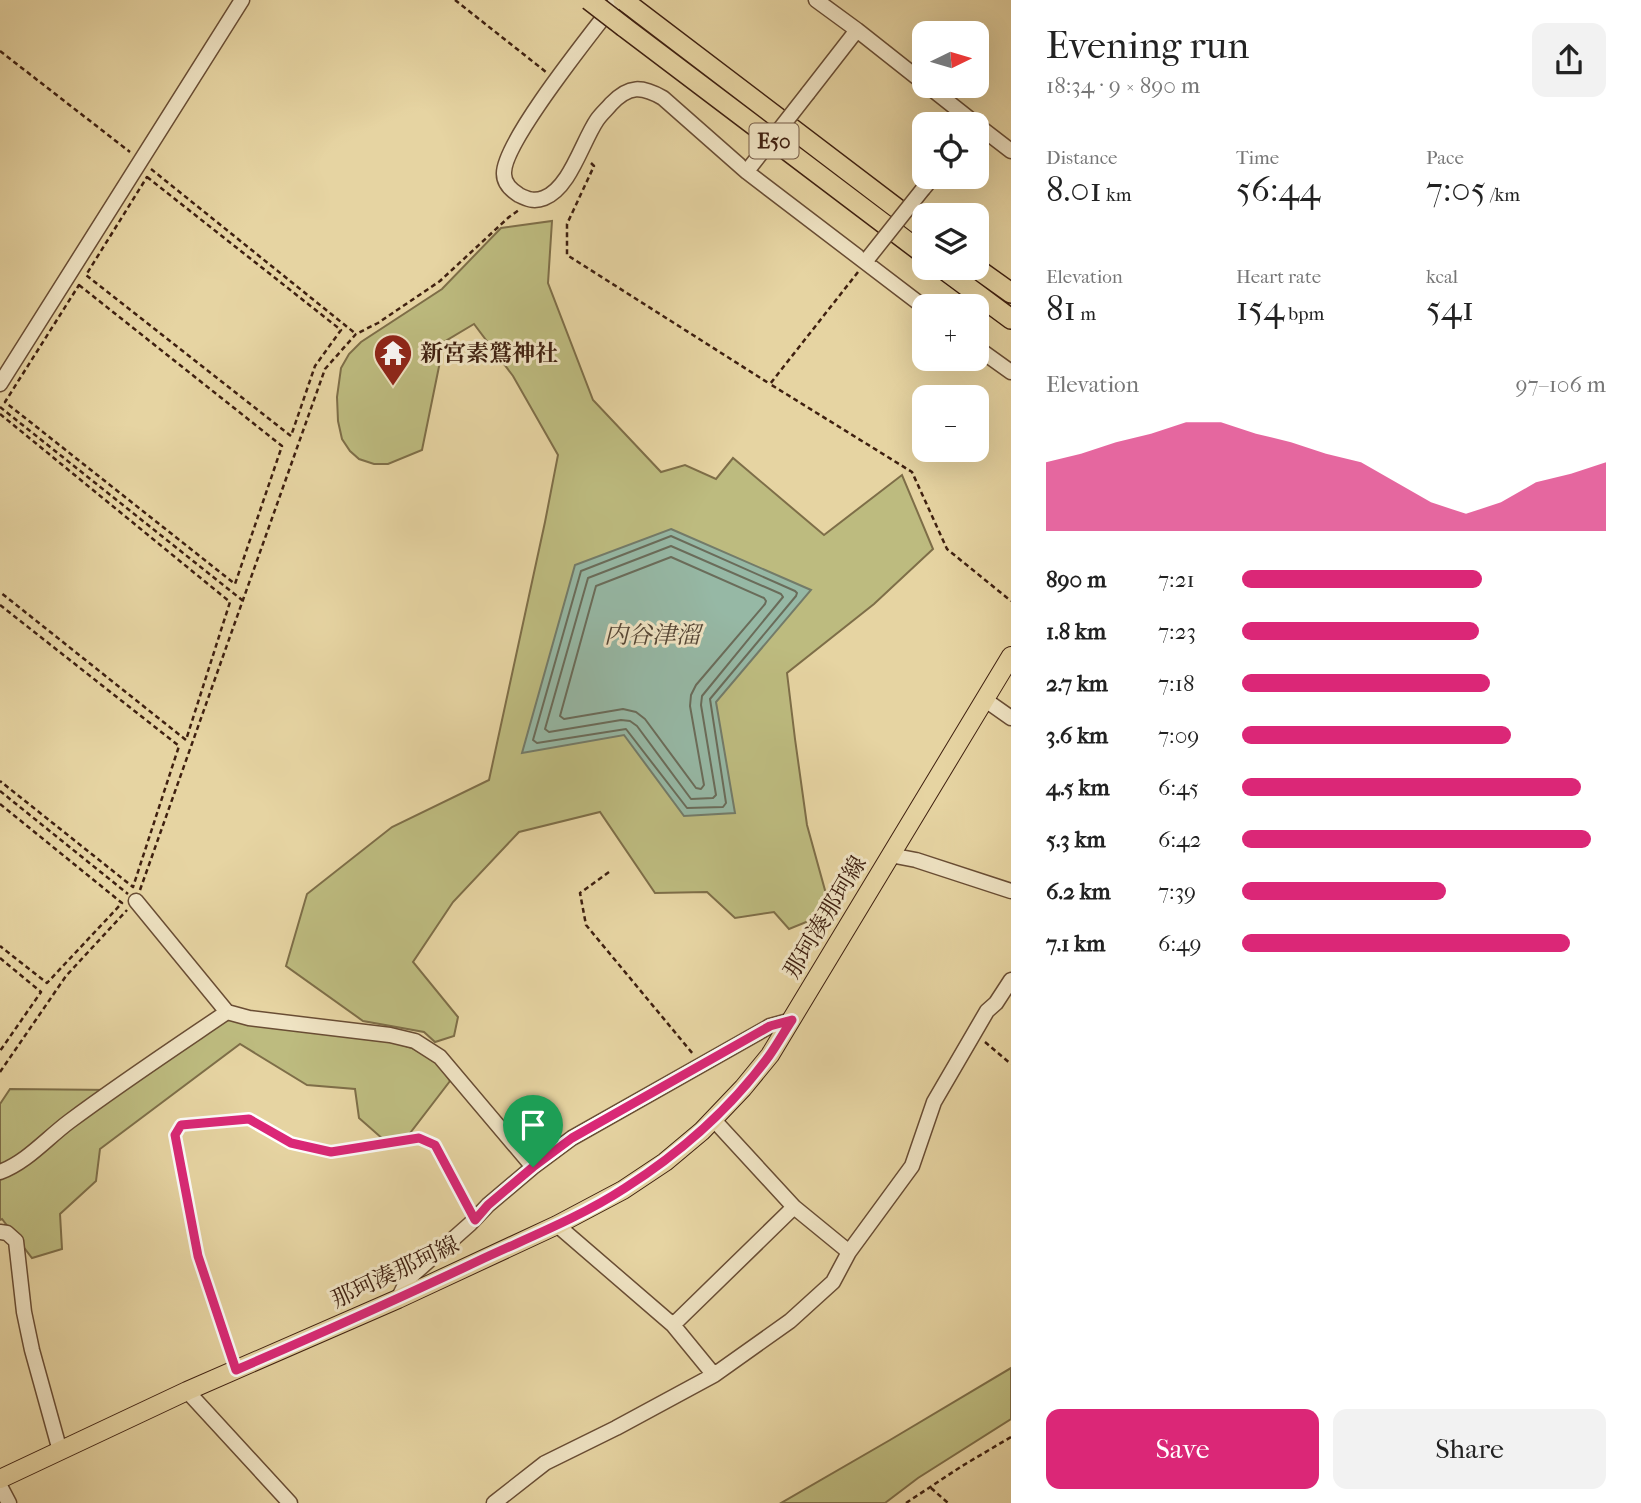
<!DOCTYPE html>
<html lang="en">
<head>
<meta charset="utf-8">
<style>
  :root { --surface:#fff; --page:#f2f2f2; --text:#222; --muted:#767676; --accent:#db2777 }
  body { margin:0; font-family:"IM FELL French Canon","Noto Serif JP",serif; background:var(--page); color:var(--text); height:100vh; display:flex; flex-direction:column; font-size:26px; white-space:nowrap }
  * { box-sizing:border-box; margin:0 }
  p { font-size:23px; color:var(--muted) }
  .icon { flex:none; width:38px; height:38px; fill:none; stroke:currentColor; stroke-width:2; stroke-linecap:round; stroke-linejoin:round }
  .map { position:relative; flex:1; overflow:hidden }
  .sheet { display:flex; flex-direction:column; background:var(--surface); width:630px }
  .sheet>* { flex:none }
  .needle { width:46px; rotate:85deg }
  .tools { position:absolute; left:912px; top:21px; display:grid; gap:14px }
  .tools a { display:grid; place-items:center; width:77px; height:77px; border-radius:14px; background:var(--surface); box-shadow:0 7px 28px #0002; font-size:35px }
  .pin { position:absolute; display:grid; place-items:center; width:60px; height:60px; color:#fff; margin:-72px -30px; border-radius:50% 50% 50% 0; rotate:-45deg; box-shadow:0 0 7px #0007 }
  .pin .icon { rotate:45deg }
  .round { display:grid; place-items:center; flex:none; width:74px; height:74px; border-radius:14px; background:var(--page) }
  .head { display:flex; align-items:center; justify-content:space-between; height:119px; padding:0 35px }
  h1 { font-size:38px; font-weight:600; line-height:52px }
  .metrics { display:grid; grid-template-columns:repeat(3,1fr); gap:10px; height:119px; padding:7px 35px }
  .metrics div { display:grid; align-content:center }
  .metrics b { font-size:35px; font-weight:600 }
  .metrics small { font-size:19px; font-weight:400 }
  .metrics p { font-size:19px }
  .chart { height:196px; padding:14px 35px }
  .chart p { display:flex; justify-content:space-between }
  .chart svg { width:100%; height:126px; margin-top:7px; fill:var(--accent); opacity:.7 }
  .cta { display:flex; gap:14px; margin-top:auto; padding:14px 35px }
  .cta a { flex:1; height:80px; border-radius:14px; background:var(--accent); color:#fff; font-size:28px; font-weight:600; line-height:80px; text-align:center }
  .cta a+a { background:var(--page); color:var(--text) }
  ul { padding:0 35px; list-style:none; font-size:23px }
  li { display:grid; grid-template-columns:112px 84px 1fr; align-items:center; height:52px }
  li i { height:18px; border-radius:9px; background:var(--accent) }
  main { display:flex; flex:1; min-height:0 }
  .map>svg:first-child { display:block }
  .green { fill:#bdbb7f; stroke:#7e6e48; stroke-width:2 }
  .water { fill:#96b8a5; stroke:#737b69; stroke-width:2 }
  .lines { fill:none; stroke-linecap:round; stroke-linejoin:round }
  .shore { stroke:#6a6c5a; stroke-width:2 }
  .minor-casing { stroke:#694d34; stroke-width:17 }
  .major-casing { stroke:#3f2010; stroke-width:20 }
  .highway-casing { stroke:#3f2010; stroke-width:22 }
  .path { stroke:#3f2010; stroke-width:2.5; stroke-dasharray:5 3.5; stroke-linecap:butt }
  .minor { stroke:#efe3c3; stroke-width:14 }
  .major { stroke:#e6d4a2; stroke-width:18 }
  .highway { stroke:#e6d4a2; stroke-width:19 }
  .minor-bridge-casing { stroke:#694d34; stroke-width:17; stroke-linecap:butt }
  .highway-bridge-casing { stroke:#3f2010; stroke-width:22; stroke-linecap:butt }
  .minor-bridge { stroke:#efe3c3; stroke-width:14 }
  .highway-bridge { stroke:#e6d4a2; stroke-width:19 }
  .route-casing { stroke:#fff; stroke-width:14 }
  .route { stroke:#db2777; stroke-width:9 }
  .labels { text-anchor:middle; dominant-baseline:central; stroke-width:6; stroke-linejoin:round; paint-order:stroke }
  .shield { fill:#efe3c3; stroke:#745a46; stroke-width:2 }
  .shield-label { font-size:21px; font-weight:bold; fill:#3f2010 }
  .poi-label { font-size:23px; font-weight:bold; fill:#3f2010; stroke:#efe3c3; text-anchor:start }
  .street-label { font-size:23px; fill:#3f2010; stroke:#efe3c3 }
  .water-label { font-size:24px; font-style:italic; fill:#554635; stroke:#efe3c3 }
</style>
</head>
<body>
<main>
<div class="map">
<svg width="1011" height="1503" viewBox="0 0 1011 1503">
  <rect width="100%" height="100%" fill="#e6d4a2"/>
  <filter id="stains"><feTurbulence type="fractalNoise" baseFrequency=".00286" numOctaves="4"/><feColorMatrix values="0 0 0 0 .2 0 0 0 0 .09 0 0 0 0 .02 0 0 0 .5 -.17"/></filter>
  <radialGradient id="worn" r=".72"><stop offset=".6" stop-color="#630" stop-opacity="0"/><stop offset="1" stop-color="#630" stop-opacity=".3"/></radialGradient>
  <path class="green" d="M552,221l-4,62 45,117 68,72 24,-7 31,14 17,-21 91,77 78,-60 31,74 -59,55 -87,69 8,66 12,86 24,87 -42,17 -15,-17 -39,6 -28,-26 -52,1 -55,-81 -81,20 -66,70 -40,60 45,55 -4,19 -19,6 -11,-10 -61,-11 -77,-55 21,-72 85,-67 97,-47 56,-258 13,-67 -45,-79 -39,-52 -30,18 -22,108 -34,14h-14l-15,-5 -9,-8 -8,-12 -4,-18 -1,-24 4,-29 8,-14 12,-12 81,-53 59,-61z
    M227,1016l162,25 23,7 26,15 12,18 -43,56 -23,3 -25,-22 -4,-29 -48,-4 -67,-41 -140,105 -4,32 -36,33 2,35 -30,9 -30,-39 -2,1v-116l10,-15 105,1z
    M1011,1368v51l-93,59 -33,25h-104l109,-63z"/>
  <path class="water" d="M671,529l140,61 -95,112 19,111 -51,3 -60,-81 -102,18 53,-188z"/>
  <g class="lines">
    <path class="shore" d="M671,536l124,55 2,2 -1,3 -86,103 16,104 -3,4 -36,1 -61,-79 -89,14 -4,-3 48,-169z
      M671,546l110,48 2,3 -81,99 -1,9 15,90 -3,3 -22,1 -54,-73 -7,-5 -9,-1 -72,12 -4,-3 43,-151z
      M671,557l93,41 2,3 -1,3 -69,81 -5,10 -1,11 14,79 -3,4 -5,-1 -51,-69 -9,-7 -13,-3 -59,10 -4,-3 36,-130z"/>
    <g class="minor-casing">
      <path id="minor" d="M617,0c-22,29 -115,143 -113,174 0,9 7,16 15,21 8,4 15,7 25,3 26,-10 38,-56 53,-78 4,-6 10,-11 14,-16 18,-19 31,-18 52,-6l84,74 177,135
        M816,0l41,30 67,53
        M928,86l48,38
        M808,93l49,-63
        M976,124l35,27
        M923,189l10,-12
        M976,347l35,25
        M0,384l242,-384
        M984,699l27,19
        M890,855l26,5 95,31
        M136,901l91,111 22,6 141,17 25,6 25,16 93,110
        M713,1119l81,88 55,45
        M0,1172c27,-10 47,-34 70,-51 51,-38 104,-73 157,-109
        M557,1225l116,100 41,50
        M0,1232l7,1 9,8 8,71 8,38 28,101
        M398,1299l10,-20 62,-55 18,-19 45,-38 39,-29 198,-112 22,-6
        M673,1325l121,-118
        M187,1391l103,112
        M0,1486l9,17
        M494,1503l51,-40 71,-35 98,-53 76,-54 43,-39 16,-30 63,-86 22,-64 53,-91 9,-8 15,-23"/>
    </g>
    <g class="major-casing">
      <path id="major" d="M0,1479l187,-88 211,-92 159,-74 66,-35 42,-28 37,-31 41,-43 27,-33 241,-399"/>
    </g>
    <g class="highway-casing">
      <path id="highway" d="M623,0l301,229
        M624,27l300,227
        M942,268l69,51
        M976,268l35,25"/>
    </g>
    <path class="path" d="M455,0l91,72
      M0,51l130,101
      M591,163l3,3 -27,58v31l203,129
      M151,169l205,165
      M147,177l194,153 -26,36 -24,70 -205,-161z
      M858,272l-88,112 142,88 35,77 64,52
      M79,285l203,161 -47,138 -230,-182z
      M0,407l242,193
      M0,414l230,188 -44,138 -186,-148
      M0,605l179,141 -46,141 -133,-106
      M0,791l128,103
      M0,804l122,99 -75,80 -47,-37
      M609,872l-29,21 6,32 107,129
      M140,890l185,-521 31,-35 22,-11 62,-42 69,-64 10,-7
      M0,958l41,34 -41,59
      M985,1042l26,22
      M0,1072l66,-96 61,-66
      M232,1357l-34,-101 -23,-121 6,-10 68,-6 42,24 40,9 88,-14 16,7 33,62
      M931,1488l17,15
      M906,1503l56,-37 49,-29"/>
    <use href="#minor" class="minor"/>
    <use href="#major" class="major"/>
    <use href="#highway" class="highway"/>
    <g class="minor-bridge-casing">
      <path id="minor-bridge" d="M751,166l57,-73
        M869,257l54,-68"/>
    </g>
    <g class="highway-bridge-casing">
      <path id="highway-bridge" d="M589,0l35,27"/>
    </g>
    <use href="#minor-bridge" class="minor-bridge"/>
    <use href="#highway-bridge" class="highway-bridge"/>
  </g>
  <g class="lines">
    <g class="route-casing">
      <path id="route" d="M792,1020c-8,12 -15,25 -23,36 -39,53 -89,97 -144,132 -46,30 -98,50 -147,73 -80,38 -161,74 -242,109l-38,-114 -23,-121 6,-10 68,-6 42,24 40,9 88,-14 16,7 40,75 13,-15 45,-38 39,-29 198,-112z"/>
    </g>
    <use href="#route" class="route"/>
  </g>
  <defs>
    <g id="temple-pin" transform="scale(2.0125)"><path d="M0 17L-7.5 6A9.5 9.5 0 1 1 7.5 6Z" fill="#8f2418" stroke="#efe3c3"/><path d="M0-6L5-2H3V0L6.5 2.5H4V6H1.5V3h-3V6H-4V2.5H-6.5L-3 0V-2H-5Z" fill="#fff"/></g>
  </defs>
  <g fill-rule="evenodd">
    <use href="#temple-pin" x="393" y="353"/>
  </g>
  <g class="labels">
    <rect class="shield" x="749.5" y="123.5" width="49" height="35" rx="5"/>
    <g class="shield-label">
      <text x="774" y="141">E50</text>
    </g>
    <g class="poi-label">
      <text x="420" y="353">新宮素鷲神社</text>
    </g>
    <g class="street-label">
      <text transform="translate(825 917) rotate(-59)">那珂湊那珂線</text>
      <text transform="translate(395 1272) rotate(-25)">那珂湊那珂線</text>
    </g>
    <g class="water-label">
      <text x="652" y="635">内谷津溜</text>
    </g>
  </g>
  <rect width="100%" height="100%" filter="url(#stains)"/>
  <rect width="100%" height="100%" fill="url(#worn)"/>
</svg>
<div class="tools">
<a><svg class="needle" viewBox="-14 -14 28 28"><path d="M0-13l5 13h-10z" fill="#e53935"/><path d="M0 13l5-13h-10z" fill="#767676"/></svg></a>
<a><svg class="icon" aria-label="locate" viewBox="0 0 24 24"><circle cx="12" cy="12" r="6"/><path d="M12 2v4M12 18v4M2 12h4M18 12h4"/></svg></a>
<a><svg class="icon" aria-label="layers" viewBox="0 0 24 24"><path d="M12 4l9 5-9 5-9-5zM3 14l9 5 9-5"/></svg></a>
<a>+</a>
<a>−</a>
</div>
<div class="pin" style="left:533px;top:1167px;background:#1e9e55"><svg class="icon" aria-label="arrive" viewBox="0 0 24 24"><path d="M6 21V4h12l-3 4 3 4H6"/></svg></div>
</div>
<section class="sheet">
<div class="head"><div><h1>Evening run</h1><p>18:34 · 9 × 890 m</p></div><a class="round"><svg class="icon" aria-label="share" viewBox="0 0 24 24"><path d="M12 15V3M7 8l5-5 5 5M5 13v7h14v-7"/></svg></a></div>
<div class="metrics">
<div><p>Distance</p><b>8.01<small> km</small></b></div>
<div><p>Time</p><b>56:44</b></div>
<div><p>Pace</p><b>7:05<small> /km</small></b></div>
</div>
<div class="metrics">
<div><p>Elevation</p><b>81<small> m</small></b></div>
<div><p>Heart rate</p><b>154<small> bpm</small></b></div>
<div><p>kcal</p><b>541</b></div>
</div>
<div class="chart"><p><span>Elevation</span>97–106 m</p>
<svg viewBox="0 0 160 44" preserveAspectRatio="none"><path d="M0 44V20L10 17L20 13L30 10L40 6L50 6L60 10L70 13L80 17L90 20L100 27L110 34L120 38L130 34L140 27L150 24L160 20V44z"/></svg>
</div>
<ul>
<li><b>890 m</b>7:21<i style="width:66%"></i></li>
<li><b>1.8 km</b>7:23<i style="width:65%"></i></li>
<li><b>2.7 km</b>7:18<i style="width:68%"></i></li>
<li><b>3.6 km</b>7:09<i style="width:74%"></i></li>
<li><b>4.5 km</b>6:45<i style="width:93%"></i></li>
<li><b>5.3 km</b>6:42<i style="width:96%"></i></li>
<li><b>6.2 km</b>7:39<i style="width:56%"></i></li>
<li><b>7.1 km</b>6:49<i style="width:90%"></i></li>
</ul>
<div class="cta"><a>Save</a><a>Share</a></div>
</section>
</main>
</body>
</html>
